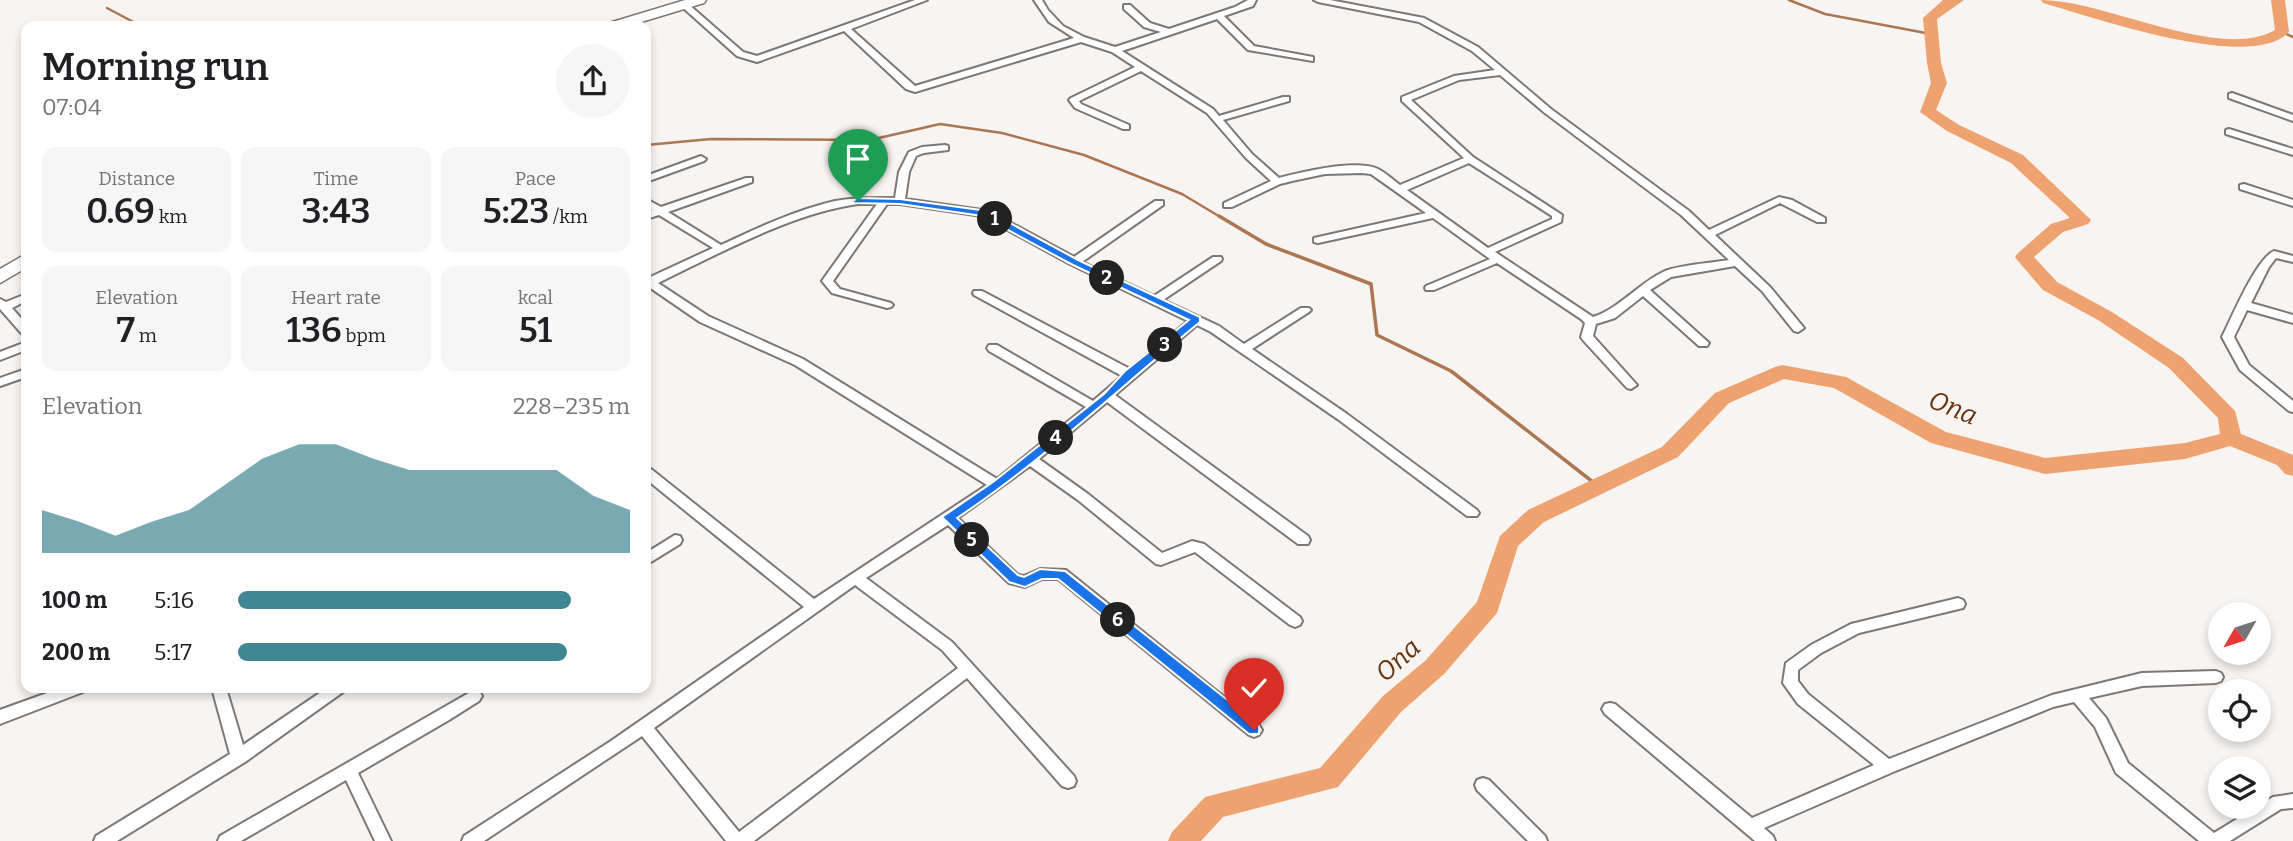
<!DOCTYPE html>
<html lang="en">
<head>
<meta charset="utf-8">
<style>
  :root { --surface:#fff; --page:#f6f6f6; --text:#202124; --muted:#757577; --accent:#418793 }
  body { margin:0; font-family:Bitter,serif; background:var(--page); color:var(--text); height:100vh; display:flex; flex-direction:column; font-size:26px; white-space:nowrap }
  * { box-sizing:border-box; margin:0 }
  p { font-size:23px; color:var(--muted) }
  .icon { flex:none; width:38px; height:38px; fill:none; stroke:currentColor; stroke-width:2; stroke-linecap:round; stroke-linejoin:round }
  .map { position:relative; flex:1; overflow:hidden }
  .sheet { position:absolute; left:21px; top:21px; width:630px; height:672px; display:flex; flex-direction:column; background:var(--surface); border-radius:14px; box-shadow:0 4px 10px #0003 }
  .sheet>* { flex:none }
  .needle { width:46px; rotate:231deg }
  .buttons { position:absolute; left:2208px; top:602px; display:grid; gap:14px }
  .buttons a { display:grid; place-items:center; width:63px; height:63px; border-radius:50%; background:var(--surface); box-shadow:0 4px 10px #0003; font-size:35px }
  .pin { position:absolute; display:grid; place-items:center; width:60px; height:60px; color:#fff; margin:-72px -30px; border-radius:50% 50% 50% 0; rotate:-45deg; box-shadow:0 0 7px #0007 }
  .pin .icon { rotate:45deg }
  .km { position:absolute; width:35px; height:35px; margin:-18px; border-radius:50%; background:#222; color:#fff; font-size:19px; line-height:35px; text-align:center }
  .round { display:grid; place-items:center; flex:none; width:74px; height:74px; border-radius:37px; background:var(--page) }
  .summary { display:flex; align-items:center; justify-content:space-between; height:119px; padding:0 21px }
  h1 { font-size:38px; font-weight:600; line-height:52px }
  .metrics { display:grid; grid-template-columns:repeat(3,1fr); gap:10px; height:119px; padding:7px 21px }
  .metrics div { display:grid; align-content:center; border-radius:14px; background:var(--page); text-align:center }
  .metrics b { font-size:35px; font-weight:600 }
  .metrics small { font-size:19px; font-weight:400 }
  .metrics p { font-size:19px }
  .chart { height:196px; padding:14px 21px }
  .chart p { display:flex; justify-content:space-between }
  .chart svg { width:100%; height:126px; margin-top:7px; fill:var(--accent); opacity:.7 }
  ul { padding:0 21px; list-style:none; font-size:23px }
  li { display:grid; grid-template-columns:112px 84px 1fr; align-items:center; height:52px }
  li i { height:18px; border-radius:9px; background:var(--accent) }
  .map>svg:first-child { display:block }
  .lines { fill:none; stroke-linecap:round; stroke-linejoin:round }
  .stream-far1 { stroke:#ac7652; stroke-width:2.5 }
  .stream { stroke:#ac7652; stroke-width:3.5 }
  .river { fill:#eea26f; fill-rule:evenodd }
  .street-casing { stroke:#7c7876; stroke-width:4 }
  .highway-casing { stroke:#7c7876; stroke-width:3 }
  .street { fill:#fff; fill-rule:evenodd }
  .highway { fill:#fff; fill-rule:evenodd }
  .route { fill:#1a73e8; stroke:#fff; stroke-width:2 }
  .labels { text-anchor:middle; dominant-baseline:central; stroke-width:5; stroke-linejoin:round; paint-order:stroke }
  .water-label { font-size:26px; font-style:italic; fill:#64330c; stroke:#f8f4f1 }
</style>
</head>
<body>
<div class="map">
<svg width="2293" height="841" viewBox="0 0 2293 841">
  <rect width="100%" height="100%" fill="#f8f4f1"/>
  <g class="lines">
    <path class="stream-far1" d="M1789,0l36,14 106,20
      M107,8l34,18
      M2282,32l11,5
      M646,145l65,-6 159,1 70,-16 62,9 82,22 98,39 40,24"/>
    <path class="stream" d="M1219,216l47,28 105,40 6,51 74,36 147,115"/>
    <path class="river" d="M1943,0h21l-27,19 4,44 6,20 -11,27 23,15 64,30 68,65 -3,4 -25,8 -29,25 23,25 55,30 71,46 52,53 6,23 52,21v21l-8,-2 -8,-9 -47,-19 -45,13 -140,15 -114,-31 -97,-55 -50,-9 -55,24 -51,54 -134,65 -26,24 -21,67 -53,61 -43,38 -63,75 -115,30 -22,24h-33l4,-9 33,-35 115,-29 63,-72 43,-36 51,-58 23,-66 28,-26 134,-63 53,-54 60,-26 7,-2 64,12 100,55 99,26 140,-15 35,-9 -2,-16 -49,-50 -71,-48 -55,-30 -25,-29 -3,-4 3,-4 33,-29 19,-6 -59,-55 -64,-32 -27,-19 11,-29 -4,-20 -4,-45z
      M2041,0c64,0 179,62 234,30l-4,-30h14l4,32c-38,41 -196,-15 -246,-29z"/>
    <g class="street-casing">
      <path id="street" d="M915,0h12l-76,29 64,57 159,-48 -25,-16 -15,-22h8l6,10 15,16 21,11 31,10 46,-15 -17,-5 -20,-18v-4h6l20,18 19,6 66,-22 13,-7h8l-3,6 -29,10 30,30 59,11v4l-65,-11 -31,-31 -95,32 91,58 6,7 64,-19h6v4l-66,19 29,34 27,24c23,-6 77,-19 99,-9 8,4 15,11 22,16l64,-27 -62,-57v-4l52,-21 41,-6 -23,-19 -53,-29 -101,-20 -4,-2h16l94,18 54,29 73,62 138,102 20,19 70,-33 13,3 33,18v4h-8l-37,-19 -65,32 55,52 34,41 -6,4 -4,-1 -32,-40 -27,-25 -64,11 -21,13 59,53 -2,3h-8l-56,-50 -28,22 -19,6 -3,12 44,49 -6,4 -4,-1 -44,-48 -2,-3 4,-14 -4,-4 -84,-56 -63,27h-8l-1,-2 1,-2 64,-27 -57,-41 -115,25 -4,-1v-4l112,-25 -55,-39 -9,-1 -37,1 -33,7 -12,3 -48,23h-8v-4l47,-22 -25,-23 -39,-45 -66,-42 -62,30 2,3 48,21v4h-6l-48,-21 -6,-8 2,-2 64,-31 -23,-15 -31,-10 -166,50 -9,-3 -62,-58 -87,31 -20,-6 -57,-51 7,-2 56,49 14,4zM1500,75l45,38 136,102 48,45c-17,3 -51,5 -66,12 -25,12 -43,36 -70,45l-98,-65 66,-30 1,-7 -89,-58 -62,-57 48,-20zM1469,163l83,53v3l-64,29 -81,-58z
        M2232,93l61,22v6l-64,-23v-4z
        M2229,129l64,20v6l-67,-21v-4z
        M945,145l3,1v4l-24,3 -8,3 -7,16 -4,27 84,12 85,46 81,-56h8v4l-81,57 72,34 59,-39h8l1,2 -1,2 -58,39 56,26 25,18 57,-36h8l2,2 -2,2 -57,37 95,65 130,96 2,3 -2,3h-10l-128,-96 -128,-88 -14,-7 -82,70 193,141 2,4 -2,4h-10l-191,-142 -68,57 49,35 74,59 30,-12 12,3 96,73 2,4 -2,4 -5,2 -5,-2 -95,-73 -34,13 -5,-1 -78,-64 -48,-34 -72,52 60,57 6,1 16,-7 26,1 193,155 3,5 -3,5 -5,2 -5,-2 -191,-156h-16l-17,8 -16,-4 -61,-58 -82,53 86,64 122,134 2,5 -2,5 -6,2 -6,-2 -95,-108 -213,163h-28l-84,-105 -158,105h-22l2,-5 147,-95 193,-134 -158,-128v-12l5,2 163,130 173,-114 -192,-120 -95,-43 -51,-35h-3v-8l67,-31 -54,-33 -13,4v-6l6,-3 -6,-4v-7l15,8 85,-29h6v4l-84,30 53,33c36,-17 75,-35 114,-44 20,-4 40,-3 60,-3l4,-26 10,-20 13,-5zM858,204h19l-55,77 10,12 55,15 4,-1 2,-2 -2,-2 -51,-14 -7,-8 54,-77h13l82,12 88,48 118,57 -58,48 -148,-78h-8l-1,2 1,2 148,81 -29,25 -96,-56h-8l-2,3 2,3 97,56 -89,72 -194,-120 -95,-43 -50,-33c60,-29 134,-70 200,-79zM855,585l87,65 16,18 -219,164 -85,-104z
        M701,156l5,3 -2,2 -58,21v-6z
        M2244,184l49,16v6l-53,-17v-4z
        M2274,251l19,5v6l-17,-4 -7,9 -18,36 42,12v8l-46,-13 -13,27 15,28 44,36v11l-4,-1 -49,-41 -18,-33c10,-20 34,-78 52,-86z
        M26,294v7l-14,7 14,16v11l-4,-1 -22,-25v-10l6,3z
        M26,342v8l-26,10v-8z
        M26,369v8l-26,9v-8z
        M675,535l5,1 2,4 -2,4 -34,21v-12z
        M1958,598l5,2 2,4 -2,4 -104,25 -38,20 -23,17v11l10,13 81,65 163,-64 90,-22 74,-2 5,2 2,4 -2,4 -5,2 -74,3 -53,12 17,20 22,45 86,70 59,-36 20,-3v14l-12,1 -51,32h-31l-83,-68 -21,-46 -21,-25 -21,5 -160,65 -129,56 9,8 2,5h-20l-150,-127 -3,-5 3,-5 5,-1 5,1 137,114 122,-53 -76,-61 -15,-21 3,-20 25,-18 40,-21z
        M61,688h24l-2,4 -83,32v-14z
        M212,688h14l17,57 84,-57h18l-2,4 -98,70 -128,79h-23l2,-5 134,-82z
        M474,690l5,1 3,5 -3,5 -30,19 -91,53 33,68h-16l-29,-61 -105,61h-23l2,-5z
        M1483,778l6,2 56,56 2,5h-19l-51,-51 -2,-5 2,-5z"/>
    </g>
    <g class="highway-casing">
      <path id="highway" d="M685,0h21l-2,3 -76,23h-21l2,-3z
        M26,254v14l-26,15v-14z"/>
    </g>
    <use href="#street" class="street"/>
    <use href="#highway" class="highway"/>
  </g>
  <path class="route" d="M858,198l42,1 88,12 90,49 122,57v5c-81,66 -156,138 -243,196l61,57 6,2 16,-8 25,2 194,154v9h-10l-191,-155h-16l-17,8 -16,-5 -67,-65 51,-35 111,-88 21,-23 64,-51 -118,-56 -89,-48 -82,-12 -46,-1 -1,-2z"/>
  <g class="labels">
    <g class="water-label">
      <text transform="translate(1953 408) rotate(22)">Ona</text>
      <text transform="translate(1398 660) rotate(-42)">Ona</text>
    </g>
  </g>
</svg>
<div class="buttons">
<a><svg class="needle" viewBox="-14 -14 28 28"><path d="M0-13l5 13h-10z" fill="#e53935"/><path d="M0 13l5-13h-10z" fill="#757577"/></svg></a>
<a><svg class="icon" aria-label="locate" viewBox="0 0 24 24"><circle cx="12" cy="12" r="6"/><path d="M12 2v4M12 18v4M2 12h4M18 12h4"/></svg></a>
<a><svg class="icon" aria-label="layers" viewBox="0 0 24 24"><path d="M12 4l9 5-9 5-9-5zM3 14l9 5 9-5"/></svg></a>
</div>
<div class="pin" style="left:858px;top:201px;background:#1e9e55"><svg class="icon" aria-label="arrive" viewBox="0 0 24 24"><path d="M6 21V4h12l-3 4 3 4H6"/></svg></div>
<div class="pin" style="left:1254px;top:730px;background:#d93025"><svg class="icon" aria-label="check" viewBox="0 0 24 24"><path d="M5 12l5 5 9-10"/></svg></div>
<b class="km" style="left:995px;top:219px">1</b>
<b class="km" style="left:1107px;top:278px">2</b>
<b class="km" style="left:1165px;top:345px">3</b>
<b class="km" style="left:1056px;top:438px">4</b>
<b class="km" style="left:972px;top:540px">5</b>
<b class="km" style="left:1118px;top:620px">6</b>
<section class="sheet">
<div class="summary"><div><h1>Morning run</h1><p>07:04</p></div><a class="round"><svg class="icon" aria-label="share" viewBox="0 0 24 24"><path d="M12 15V3M7 8l5-5 5 5M5 13v7h14v-7"/></svg></a></div>
<div class="metrics">
<div><p>Distance</p><b>0.69<small> km</small></b></div>
<div><p>Time</p><b>3:43</b></div>
<div><p>Pace</p><b>5:23<small> /km</small></b></div>
</div>
<div class="metrics">
<div><p>Elevation</p><b>7<small> m</small></b></div>
<div><p>Heart rate</p><b>136<small> bpm</small></b></div>
<div><p>kcal</p><b>51</b></div>
</div>
<div class="chart"><p><span>Elevation</span>228–235 m</p>
<svg viewBox="0 0 160 44" preserveAspectRatio="none"><path d="M0 44V29L10 33L20 38L30 33L40 29L50 20L60 11L70 6L80 6L90 11L100 15L110 15L120 15L130 15L140 15L150 24L160 29V44z"/></svg>
</div>
<ul>
<li><b>100 m</b>5:16<i style="width:85%"></i></li>
<li><b>200 m</b>5:17<i style="width:84%"></i></li>
</ul>
</section>
</div>
</body>
</html>
